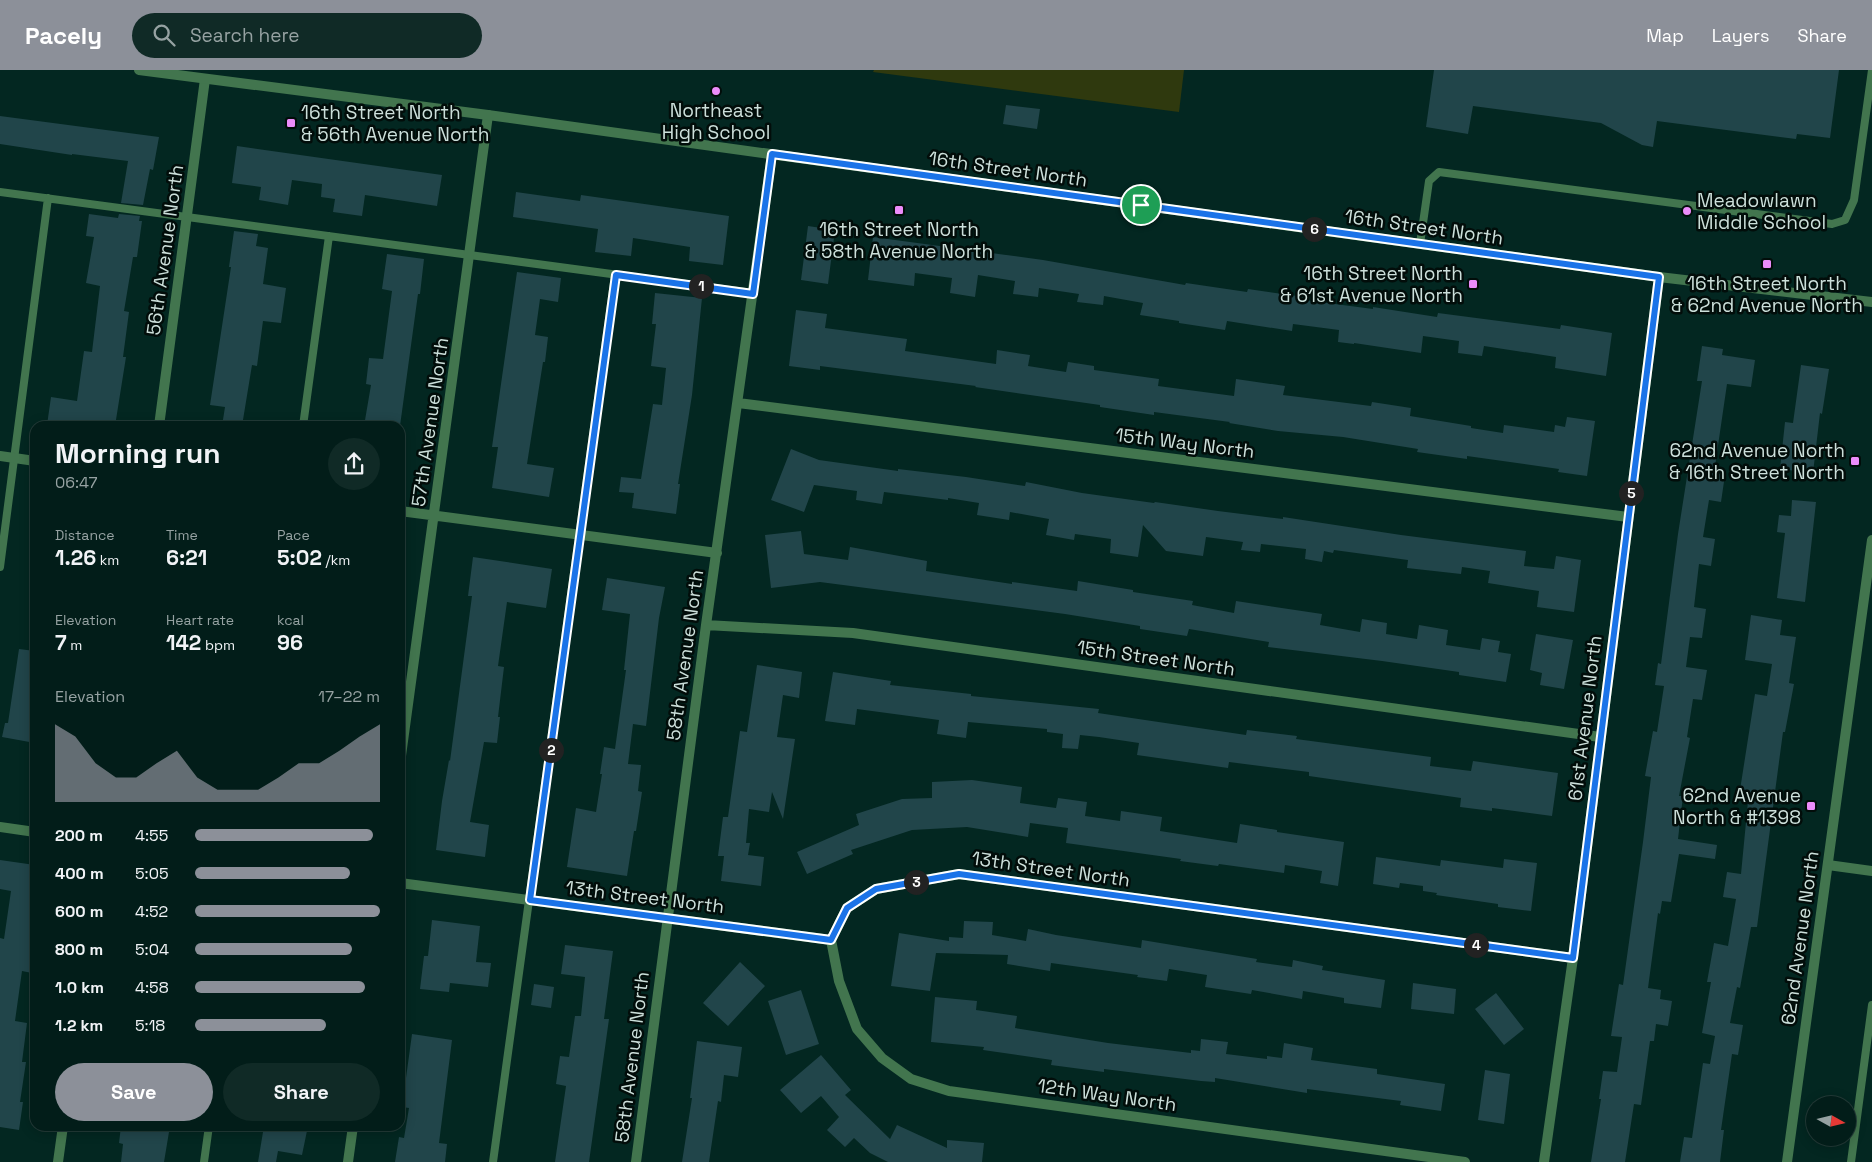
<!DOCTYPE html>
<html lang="en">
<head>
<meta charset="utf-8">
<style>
  :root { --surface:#021d19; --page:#102a26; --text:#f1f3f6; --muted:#96a2a2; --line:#233b38; --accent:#8c9099 }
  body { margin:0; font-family:"Space Grotesk",sans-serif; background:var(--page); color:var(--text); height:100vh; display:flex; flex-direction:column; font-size:19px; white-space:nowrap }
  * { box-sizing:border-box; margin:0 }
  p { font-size:16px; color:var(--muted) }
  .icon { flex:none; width:28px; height:28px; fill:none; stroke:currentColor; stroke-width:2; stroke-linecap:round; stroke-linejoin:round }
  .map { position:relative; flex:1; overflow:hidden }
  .panel { position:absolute; left:30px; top:351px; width:375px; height:710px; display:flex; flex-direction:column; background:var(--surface); border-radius:15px; box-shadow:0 2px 12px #0003,0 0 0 1px var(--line) }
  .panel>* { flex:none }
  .needle { width:32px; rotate:98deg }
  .fabs { position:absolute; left:1806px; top:1026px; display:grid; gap:10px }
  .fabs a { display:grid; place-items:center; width:50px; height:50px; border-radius:50%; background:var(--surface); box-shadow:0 2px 12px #0003,0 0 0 1px var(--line); font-size:25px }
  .pin { position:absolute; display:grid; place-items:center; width:42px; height:42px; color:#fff; margin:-21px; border:2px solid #fff; border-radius:50%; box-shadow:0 1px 5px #0007 }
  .km { position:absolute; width:25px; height:25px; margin:-12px; border-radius:50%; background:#222; color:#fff; font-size:14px; line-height:25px; text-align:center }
  .round { display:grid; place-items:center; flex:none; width:52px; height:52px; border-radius:26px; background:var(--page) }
  .headline { display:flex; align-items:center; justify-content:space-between; height:85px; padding:0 25px }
  h1 { font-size:28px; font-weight:700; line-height:38px }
  .figures { display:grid; grid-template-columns:repeat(3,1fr); gap:8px; height:85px; padding:5px 25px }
  .figures div { display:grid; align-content:center }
  .figures b { font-size:21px; font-weight:700 }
  .figures small { font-size:14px; font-weight:400 }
  .figures p { font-size:14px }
  .chart { height:140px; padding:10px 25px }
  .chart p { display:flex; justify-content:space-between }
  .chart svg { width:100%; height:90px; margin-top:5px; fill:var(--accent); opacity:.7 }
  .button { display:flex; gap:10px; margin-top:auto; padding:10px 25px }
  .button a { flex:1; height:58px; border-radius:30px; background:var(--accent); color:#fff; font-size:20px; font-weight:700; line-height:58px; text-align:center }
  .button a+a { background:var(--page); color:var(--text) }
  ul { padding:0 25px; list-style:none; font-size:16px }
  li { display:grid; grid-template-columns:80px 60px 1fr; align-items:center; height:38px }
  li i { height:12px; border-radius:6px; background:var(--accent) }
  header { display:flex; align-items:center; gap:30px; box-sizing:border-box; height:70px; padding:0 25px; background:var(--accent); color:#fff }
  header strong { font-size:24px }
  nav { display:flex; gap:28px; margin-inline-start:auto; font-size:18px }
  .search { width:350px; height:45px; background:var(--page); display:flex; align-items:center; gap:12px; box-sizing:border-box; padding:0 18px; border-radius:28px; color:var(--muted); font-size:19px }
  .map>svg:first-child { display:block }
  .green { fill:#2f390e }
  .building { fill:#21454a }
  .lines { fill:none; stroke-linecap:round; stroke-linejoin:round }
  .service { stroke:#42754e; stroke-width:8 }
  .minor { stroke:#42754e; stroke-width:10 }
  .tertiary { stroke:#42754e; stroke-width:10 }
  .route-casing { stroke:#fff; stroke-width:10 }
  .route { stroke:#1a73e8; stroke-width:6 }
  .poi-dot { fill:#ec8cfa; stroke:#020d0a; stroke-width:2 }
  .labels { text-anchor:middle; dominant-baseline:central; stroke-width:5; stroke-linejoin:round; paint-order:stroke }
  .poi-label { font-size:19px; fill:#ccdfda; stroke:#020d0a }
  .street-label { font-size:19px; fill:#ccdfda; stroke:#020d0a }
</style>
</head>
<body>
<header>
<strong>Pacely</strong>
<div class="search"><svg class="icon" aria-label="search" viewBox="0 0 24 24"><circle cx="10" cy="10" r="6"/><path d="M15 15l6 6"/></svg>Search here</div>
<nav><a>Map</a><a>Layers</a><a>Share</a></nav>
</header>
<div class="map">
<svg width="1872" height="1092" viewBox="0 0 1872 1092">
  <rect width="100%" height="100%" fill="#032721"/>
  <path class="green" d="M874,0h310l-5,42 -306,-40z"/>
  <path class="building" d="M1434,0h405l-9,68 -33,-4 -1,5 -139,-18 -4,26 -11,-2 -41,-22 -128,-17 -5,28 -42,-7z
    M1006,35l34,4 -3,20 -34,-5z
    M0,46l159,21 -6,33 -3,-1 -7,36 -22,-2 7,-42 -56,-7v1l-72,-11z
    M237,76l205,29 -5,31 -72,-11 -3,21 -29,-4 2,-13 -14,-2 1,-13 -30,-4 -4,25 -29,-5 2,-13 -29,-4z
    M516,122l64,9 1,-6 148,21 -6,49 -34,-4 1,-14 -57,-9 -2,18 -36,-4 3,-23 -85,-12z
    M89,144l29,4 1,-4 21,2 -1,5h3l-5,36h-4l-9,54 5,1 -6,45h3l-11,69 -68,-1 4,-28 26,4 7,-50 8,1 8,-66 -14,-3 8,-46 -8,-1z
    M808,156l27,4 -7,54 -27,-4z
    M234,161l24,3 -2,12 12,2 -5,36 23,4 -5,35 -18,-2 -6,45 -5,-1 -10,61h-20l3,-19 -15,-2 21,-138h-2z
    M873,167l170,23 142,25 1,-2 61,9 1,-3 49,7v3l76,10v-2l64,10 1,-4 122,16 1,-4 51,8 -6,43 -51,-8 1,-11 -72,-11 -2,10 -24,-3 1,-12 -36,-5 -2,17 -67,-10v1l-16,-2 1,-12 -46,-6 -1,7 -65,-10 -2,9 -46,-7v-2l-39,-6 3,-12 -39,-7 -1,9 -26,-3 2,-8 -40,-6 -1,9 -25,-3 2,-13 -37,-6 -3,22 -25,-4 2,-15 -37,-5 -1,13 -46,-6z
    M387,184l37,5 -4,35h-2l-18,132h-36l7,-41 -5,-1 3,-26 14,1 9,-68 -10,-2z
    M517,202l44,6 -3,24 -18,-3 -5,36 13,2 -3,25h-2l-16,102 27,4 -5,29 -57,-9 6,-41h-6z
    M655,223l47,5 -10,97 -14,89h2l-4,30 -44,-6 2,-15 -15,-1 2,-15 20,2 12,-75 9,1 4,-37 -15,-2 5,-42h-4z
    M796,240l31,4 -2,14 82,11 -2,12 91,13 1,-14 33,5 -2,11 38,6 2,-10 26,4v4l65,9 -1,7 76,10 2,-17 49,7 -2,9 88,11 1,-4 39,6 -1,8 61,10v2l32,5 1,-8 50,7 1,-7 10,2 2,-10 28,4 -8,55 -29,-4 1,-3 -92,-13v3l-50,-7 1,-3 -75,-12 -65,-6 -49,-8 1,-1 -76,-10v3l-54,-8v-2l-125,-18 1,-1 -156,-20v4l-31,-4z
    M1702,276l21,3 -1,6 33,5 -4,27 -24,-3 -13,89 11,2 -4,27 -12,-2 -6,37 12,2 -4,27 -12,-2 -5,43 12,2 -4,29 -12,-1 -4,30 21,3 -5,30 -9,-1 -6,38 3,1 -11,58h4l-5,43 39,6 -2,14 -36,-5 -8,48 -9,-1 -2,13 -2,-1 -10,75 13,2 -1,9 12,2 -4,25 -12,-2 -2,17h-4l-9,64 -7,-1 -9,58h-34l10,-63h-2l4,-28 14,1 5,-35 -11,-1 8,-52 4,1 20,-143 8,-65 -6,-1 8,-45 4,1 7,-46 -9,-1 3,-22 3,1 17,-130 24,-153h-5z
    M1801,295l28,4 -7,45 -2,-1 -7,60 -33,-4 5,-47 8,1z
    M791,379l28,11 79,11v-2l68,8 59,9 1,-4 56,11 72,10 1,-1 63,9 65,8v-2l118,18 125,16 -2,15 30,3 2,-13 25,4 -7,52 -37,-5 2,-16 -51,-8 2,-12 -28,-4 -1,7 -54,-6 1,-8 -74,-10 -1,3 -9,-2 -2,11 -17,-3 1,-10 -45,-5 -1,8 -19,-2 2,-8 -37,-5 -3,19 -37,-5 -23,-26 -5,32 -28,-4 1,-14 -36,-5 -1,6 -28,-5 3,-16 -39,-7 -1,8 -32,-5 2,-12 -31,-5v2l-64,-8 -2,12 -26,-4 1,-9 -43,-6 -10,27 -33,-12z
    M1792,430l24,2 -11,100 -28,-4 8,-65 -8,-1 2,-17 12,1z
    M801,461l3,23 44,6 2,-13 77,14 -1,10 86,13v-2l65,9 1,-10 55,9v2l60,9 -1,4 42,8 2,-12 86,13 -2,11 40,7 2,-13 25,4 -1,11 31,5 2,-14 29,5 -2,15 34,5 2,-12 18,3 -2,11 13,2 -5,28 -47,-7v-3l-77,-11 -114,-14 1,-5 -80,-13 -2,7 -47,-7v-3l-75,-12 -245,-32 -49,6 -6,-53z
    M473,487l79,12 -6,39 -39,-6 -9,64 6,1 -6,50h2l-3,26 -13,-1 -14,80 19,3 -4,32 -49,-7 6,-49 7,-41 1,1 22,-165h-4z
    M607,508l58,9 -6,31 -13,108 -13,-2 -5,40 13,1 -3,26 4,1 -6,39h-2l-7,45 -60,-9 9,-59 20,4 6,-38h-2l4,-27 11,2 11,-79h-2l6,-56 -28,-4z
    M1751,545l31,5 -2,15 16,2 -7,46 5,1 -9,48h-2l-26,195h-6l-11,61 -3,-1 -7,36 13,2 -5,30 -6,-1 -11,76h3l-4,32h-40l4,-25 8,1 11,-75 7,1 5,-28 -13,-3 9,-51h-4l7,-39 14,3 8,-47 -13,-2 4,-25 14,2 8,-83 -9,-1 15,-96 12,2 5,-32 -27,-4z
    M1536,564l37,6 -9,49 -24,-4 2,-12 -12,-3z
    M19,579l16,2v92l-33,-6 3,-14h3z
    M757,595l45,7 -3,26 -16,-3 -6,42 18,2 -12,80 -11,-27 -3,20 -20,-3 -3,34h4l-2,12 16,2 -3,29 -40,-5 3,-25h-6l5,-39h5l12,-86 7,1z
    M833,602l58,9 -1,4 81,9v2l128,13 -1,4 148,22 1,-5 50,6 -1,3 135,18 -1,9 41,5 2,-10 85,12 -6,43 -60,-8v3l-32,-4 1,-9 -152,-22v-4l-80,-10 -1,6 -91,-13 2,-12 -40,-6 -19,-2 -2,14 -16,-1 1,-14 -16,-2v-3l-79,-7 -2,16 -29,-4 2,-14 -82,-11 -2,16 -30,-4z
    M972,710l50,7 -2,16 36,5 2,-10 29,4 -2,14 35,5 1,-10 41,6 -2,14 77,12 3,-19 37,6v2l67,10 -6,44 -18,-3 2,-12 -37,-6 -1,8 -65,-9 -1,2 -38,-5 1,-2 -115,-16 2,-15 -38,-5 -2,14 -61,-10 -55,3 -61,20 2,4 -46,20 -10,-22 62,-27 -3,-11 46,-15 30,-1v-16z
    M1376,787l64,9 1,-6 62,8 1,-9 33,4 -6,48 -33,-4v-3l-62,-9 1,-2 -14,-2v-5l-23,-3 -1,5 -26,-4z
    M0,790l35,5v82l-3,26 -10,-2 -7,50 12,2 -5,39h4l-6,40h3l-4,28 -19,-3v-189l4,1 7,-48 -11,-2z
    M432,850l48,6 -4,36 15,1 -3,24 -38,-4 -1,9 -29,-3 4,-33h4z
    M964,851l29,1 -1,13 34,6 2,-12 28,6 85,13 1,-8 115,19 -1,3 36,5 1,-7 30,6 -1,4 63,10 -4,28 -37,-5v-5l-41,-7 -1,8 -50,-9 -1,4 -46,-7 2,-12 -38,-6 -2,12 -30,-4 1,-2 -87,-12 -1,8 -43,-7 1,-9 -72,-2 -6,38 -39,-5 8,-53 50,8v-4l14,1z
    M565,875l48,6 -9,68h5l-20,143h-34l11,-76 -10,-2 4,-28 9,1 6,-41h6l4,-39 -24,-3z
    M740,892l25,24 -37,40 -25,-23z
    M1413,913l43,6 -2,25 -43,-5z
    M534,914l20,3 -3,21 -20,-3z
    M801,920l18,54 -33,11 -18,-54z
    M1496,923l28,36 -20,16 -29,-36z
    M935,927l42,4 -1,9 41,6 -2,12 93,15 83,10v-3l9,1 1,-12 27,3 -2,12 41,5v-3l15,2 2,-15 29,5 -2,12 66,9v5l68,10 -4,27 -41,-6 1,-4 -94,-12v4l-92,-15v4l-14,-1 -97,-12v3l-53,-7 1,-5 -69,-10 1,-3 -53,-5z
    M412,964l40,6 -13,103 8,1 -2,18h-50l4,-25 5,1 5,-30 -7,-1z
    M697,971l45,6 -4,30 -14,-2 -3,27 -3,-1 -9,61h-27l10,-64h-2z
    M821,985l30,35 -6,5 45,44 7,-14 50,23v-8l37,3 -2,19h-94l-18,-9 -16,-15 -9,9 -18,-17 12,-13 -18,-21 -20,17 -21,-23z
    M1485,1000l25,4 -6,50 -26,-4z
    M121,1056h49l-6,36h-43l2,-18 -4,-1z
    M264,1056h44l-6,29 -24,-4 -2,11h-18z"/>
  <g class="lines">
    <path class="service" d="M0,122l753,101
      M1420,174l9,-63 10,-9 393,52 13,-4 9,-20 18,-130
      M303,356l26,-190
      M0,497l48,-369
      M204,1092l5,-36
      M493,1092l122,-887
      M1851,1092l21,-157"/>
    <path class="minor" d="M738,333l890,114
      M159,356l46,-347
      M0,386l35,5
      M400,441l317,42
      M706,555l147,8 747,104
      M400,693l88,-648
      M0,757l35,5
      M1828,795l44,6
      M400,813l431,57 16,-32 29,-19 83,-15 614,84
      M831,870l8,41 18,48 25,29 29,21 38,12 516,71
      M58,1092l5,-36
      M348,1092l5,-36
      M636,1092l70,-537 66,-471
      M1544,1092l29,-204 86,-681"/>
    <path class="tertiary" d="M139,0l349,45 1171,162 213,25
      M1787,1092l85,-622"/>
  </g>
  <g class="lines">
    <g class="route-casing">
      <path id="route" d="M772,84l887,123 -86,681 -614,-84 -83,15 -29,19 -16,32 -301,-40 86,-625 137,19z"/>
    </g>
    <use href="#route" class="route"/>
  </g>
  <g class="poi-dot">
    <circle cx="716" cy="21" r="5"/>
    <rect x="286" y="48" width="10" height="10" rx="2.5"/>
    <rect x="894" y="135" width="10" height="10" rx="2.5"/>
    <circle cx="1687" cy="141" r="5"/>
    <rect x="1762" y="189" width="10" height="10" rx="2.5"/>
    <rect x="1468" y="209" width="10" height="10" rx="2.5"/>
    <rect x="1850" y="386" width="10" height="10" rx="2.5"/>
    <rect x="1806" y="731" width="10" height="10" rx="2.5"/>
  </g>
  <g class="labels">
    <g class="poi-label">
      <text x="716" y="40">Northeast<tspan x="716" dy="22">High School</tspan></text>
      <text x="301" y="42" text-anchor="start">16th Street North<tspan x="301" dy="22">&amp; 56th Avenue North</tspan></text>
      <text x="1697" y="130" text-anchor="start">Meadowlawn<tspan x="1697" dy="22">Middle School</tspan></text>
      <text x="899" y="159">16th Street North<tspan x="899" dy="22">&amp; 58th Avenue North</tspan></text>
      <text x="1463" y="203" text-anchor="end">16th Street North<tspan x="1463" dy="22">&amp; 61st Avenue North</tspan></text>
      <text x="1767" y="213">16th Street North<tspan x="1767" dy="22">&amp; 62nd Avenue North</tspan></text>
      <text x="1845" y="380" text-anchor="end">62nd Avenue North<tspan x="1845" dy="22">&amp; 16th Street North</tspan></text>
      <text x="1801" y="725" text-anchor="end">62nd Avenue<tspan x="1801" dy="22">North &amp; #1398</tspan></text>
    </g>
    <g class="street-label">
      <text transform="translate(1008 99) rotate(8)">16th Street North</text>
      <text transform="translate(1424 157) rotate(8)">16th Street North</text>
      <text transform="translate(165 180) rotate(-82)">56th Avenue North</text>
      <text transform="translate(430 352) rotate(-82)">57th Avenue North</text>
      <text transform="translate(1185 373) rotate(7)">15th Way North</text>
      <text transform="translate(685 585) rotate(-82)">58th Avenue North</text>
      <text transform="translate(1156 588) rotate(8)">15th Street North</text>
      <text transform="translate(1585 648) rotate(-83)">61st Avenue North</text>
      <text transform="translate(1051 799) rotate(8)">13th Street North</text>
      <text transform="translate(645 827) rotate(7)">13th Street North</text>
      <text transform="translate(1800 868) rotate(-82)">62nd Avenue North</text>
      <text transform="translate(632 987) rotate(-83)">58th Avenue North</text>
      <text transform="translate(1107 1025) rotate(8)">12th Way North</text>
    </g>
  </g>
</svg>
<div class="fabs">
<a><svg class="needle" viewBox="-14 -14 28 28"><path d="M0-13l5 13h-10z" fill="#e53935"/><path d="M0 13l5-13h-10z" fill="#96a2a2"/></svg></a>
</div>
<div class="pin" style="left:1141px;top:135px;background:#1e9e55"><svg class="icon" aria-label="arrive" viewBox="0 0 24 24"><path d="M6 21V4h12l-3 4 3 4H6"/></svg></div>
<b class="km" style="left:701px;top:216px">1</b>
<b class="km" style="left:551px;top:680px">2</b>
<b class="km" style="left:916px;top:812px">3</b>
<b class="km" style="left:1476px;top:875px">4</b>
<b class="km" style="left:1631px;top:423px">5</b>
<b class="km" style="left:1314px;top:159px">6</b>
<section class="panel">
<div class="headline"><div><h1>Morning run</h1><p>06:47</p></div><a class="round"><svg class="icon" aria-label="share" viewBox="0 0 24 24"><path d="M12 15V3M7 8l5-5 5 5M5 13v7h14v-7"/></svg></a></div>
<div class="figures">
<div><p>Distance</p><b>1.26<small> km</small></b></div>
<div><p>Time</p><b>6:21</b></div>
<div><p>Pace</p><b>5:02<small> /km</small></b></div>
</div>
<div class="figures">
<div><p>Elevation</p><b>7<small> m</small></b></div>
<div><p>Heart rate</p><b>142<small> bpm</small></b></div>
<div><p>kcal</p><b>96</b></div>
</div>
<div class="chart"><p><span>Elevation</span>17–22 m</p>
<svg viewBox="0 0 160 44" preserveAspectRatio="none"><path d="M0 44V6L10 12L20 25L30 32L40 32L50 25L60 19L70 32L80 38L90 38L100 38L110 32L120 25L130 25L140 19L150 12L160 6V44z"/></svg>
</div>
<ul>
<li><b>200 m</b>4:55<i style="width:96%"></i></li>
<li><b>400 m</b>5:05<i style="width:84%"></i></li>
<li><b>600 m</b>4:52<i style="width:100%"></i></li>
<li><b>800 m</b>5:04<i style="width:85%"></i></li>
<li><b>1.0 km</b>4:58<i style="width:92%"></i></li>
<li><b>1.2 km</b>5:18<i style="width:71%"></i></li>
</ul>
<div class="button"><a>Save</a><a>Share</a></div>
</section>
</div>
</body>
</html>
